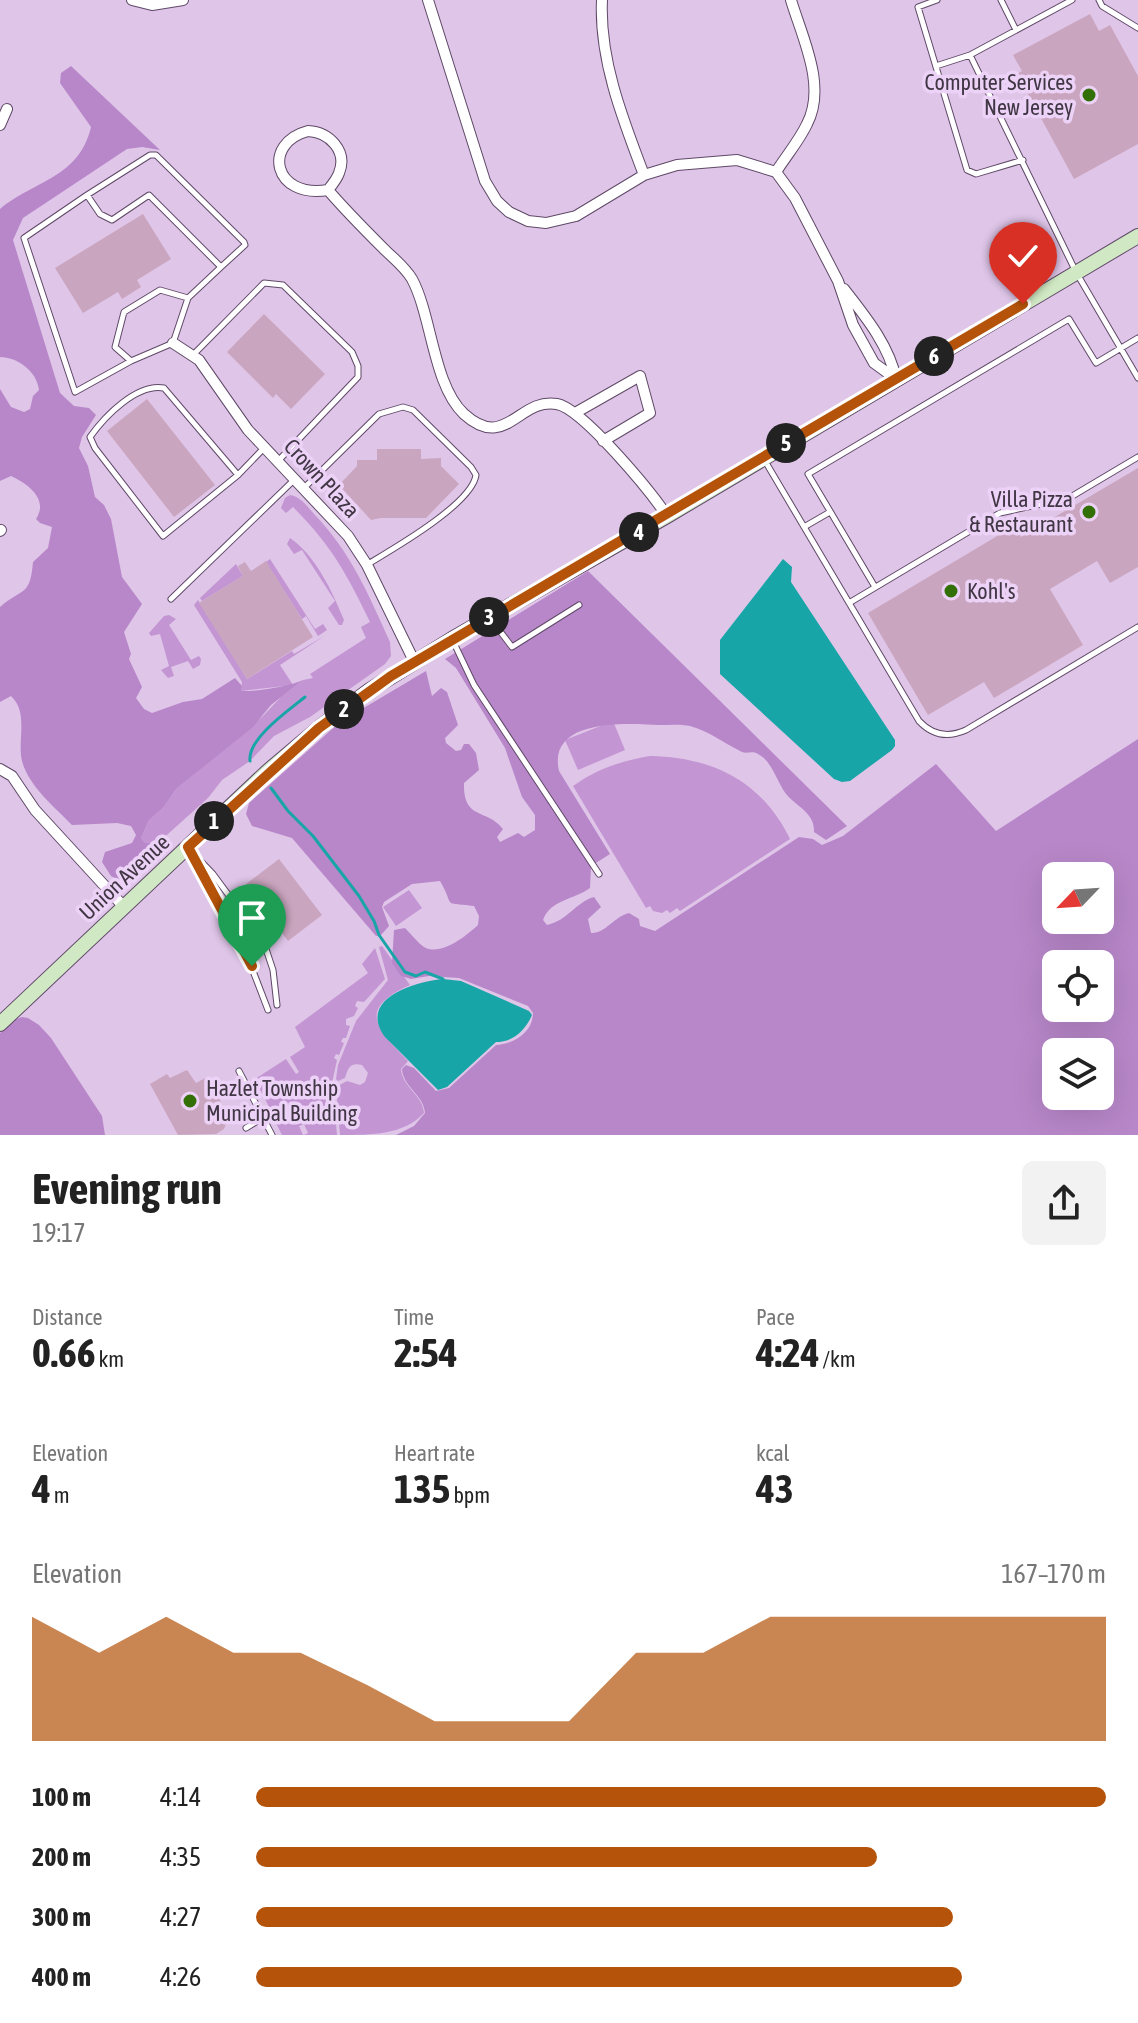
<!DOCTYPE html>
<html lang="en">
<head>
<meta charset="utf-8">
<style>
  :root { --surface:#fff; --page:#f2f2f2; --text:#222; --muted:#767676; --accent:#b45309 }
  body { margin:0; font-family:"Asap Condensed",sans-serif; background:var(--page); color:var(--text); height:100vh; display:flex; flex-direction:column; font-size:30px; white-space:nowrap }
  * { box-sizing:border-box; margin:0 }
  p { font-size:26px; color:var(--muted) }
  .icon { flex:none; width:44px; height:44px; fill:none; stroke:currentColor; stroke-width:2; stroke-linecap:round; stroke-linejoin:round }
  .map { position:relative; height:1135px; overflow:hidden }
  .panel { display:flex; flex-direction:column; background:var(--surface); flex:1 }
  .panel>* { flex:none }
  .needle { width:52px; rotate:245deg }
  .controls { position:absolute; left:1042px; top:862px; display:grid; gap:16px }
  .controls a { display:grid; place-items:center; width:72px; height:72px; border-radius:12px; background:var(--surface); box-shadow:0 8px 32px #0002; font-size:40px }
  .pin { position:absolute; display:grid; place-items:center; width:68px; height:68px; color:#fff; margin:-82px -34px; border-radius:50% 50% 50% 0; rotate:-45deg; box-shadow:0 0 8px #0007 }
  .pin .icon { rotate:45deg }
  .km { position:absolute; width:40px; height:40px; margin:-20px; border-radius:50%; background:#222; color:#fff; font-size:22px; line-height:40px; text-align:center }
  .round { display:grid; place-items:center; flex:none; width:84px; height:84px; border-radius:12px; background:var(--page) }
  .head { display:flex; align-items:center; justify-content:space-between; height:136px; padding:0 32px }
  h1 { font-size:44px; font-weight:700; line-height:60px }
  .figures { display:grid; grid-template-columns:repeat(3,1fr); gap:12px; height:136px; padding:8px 32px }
  .figures div { display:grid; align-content:center }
  .figures b { font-size:40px; font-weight:700 }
  .figures small { font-size:22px; font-weight:400 }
  .figures p { font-size:22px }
  .chart { height:224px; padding:16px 32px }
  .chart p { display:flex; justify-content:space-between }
  .chart svg { width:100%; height:144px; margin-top:8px; fill:var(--accent); opacity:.7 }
  ul { padding:0 32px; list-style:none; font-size:26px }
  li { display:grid; grid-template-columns:128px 96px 1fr; align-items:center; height:60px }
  li i { height:20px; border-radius:10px; background:var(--accent) }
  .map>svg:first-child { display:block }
  .green { fill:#c395d3 }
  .forest { fill:#b887c9; fill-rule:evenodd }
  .water { fill:#18a5a8 }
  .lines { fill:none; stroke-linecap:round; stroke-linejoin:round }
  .stream { stroke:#18a5a8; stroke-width:3 }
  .building { fill:#caa5bf }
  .lane-casing { stroke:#5f4967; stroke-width:7 }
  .street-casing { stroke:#5f4967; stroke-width:12 }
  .secondary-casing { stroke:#5f4967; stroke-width:16 }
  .lane { stroke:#fff; stroke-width:5 }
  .street { stroke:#fff; stroke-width:10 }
  .secondary { stroke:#d0e8c4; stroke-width:14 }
  .route-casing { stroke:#fff; stroke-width:16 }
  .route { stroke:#b45309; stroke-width:10 }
  .poi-dot { fill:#327005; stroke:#ecd2f6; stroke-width:3 }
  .labels { text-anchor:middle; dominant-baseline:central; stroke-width:7; stroke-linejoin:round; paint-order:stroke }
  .poi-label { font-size:22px; fill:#403644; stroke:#ecd2f6; text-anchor:end }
  .street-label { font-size:22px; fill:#403644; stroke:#ecd2f6 }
</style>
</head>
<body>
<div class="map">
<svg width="1138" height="1135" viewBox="0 0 1138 1135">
  <rect width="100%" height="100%" fill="#dfc5e8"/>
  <path class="green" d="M290,495c11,2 17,11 24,19 36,37 55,81 76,128l1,14 -6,8 -75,53 -36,19 -24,25 -28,19 -14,18 -49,44 -14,1 -4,-5 8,-18 14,-12 14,-20 85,-71 19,-20 22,-17 10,-2 -3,-4 56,-36 -5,-11 9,-5c-23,-48 -39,-77 -77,-115l-7,6 -5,-5 4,-10z
    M290,538c26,18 42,53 54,82l-2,5h-3l-11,-17 7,-7 -33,-51 -8,4 -7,-10z
    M270,559l45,70 8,-5 4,6 -9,6 -12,-20 -4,3 -36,-57z
    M236,564l7,12 -41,25 -2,-3z
    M198,600l49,79 45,-28 2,3 32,-19 -46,30 13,20 -52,6 1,-9 -48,-77z
    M169,615l7,4 -7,6 22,35 8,-4 2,3 -1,6 -7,4 -5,-8 -17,6 3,9 -6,2 -7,-8 8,-4 -9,-32 -9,2 -2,-3 15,-17z
    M613,721l12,29 -47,20 -13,-30z
    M650,756c62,1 112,25 140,83l-110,72 -3,-3 -7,5 -3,-3 -5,3 -9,-2 -3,-5 -4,2 -73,-122c24,-17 48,-25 77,-30z
    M409,890l13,18 -26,18 -13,-19z
    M382,946l28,39c-55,25 -32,44 -2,76l-7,8c1,18 22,26 23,44 -20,22 -53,22 -84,22l-4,-48 11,-6 13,4 5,-3 3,-9 -6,-8c-12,-3 -14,3 -17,13l-7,3 -2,-2 2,-14 18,-44 32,-41 -9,-33z
    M375,948l10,31 -21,23 -7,-1 -2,5 3,2 -4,8 -8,3v6l4,1 -4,12h-3l-2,4 3,1 -5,12 -3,-1 -2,4 3,2 -5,23 -12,5 2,4 7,-4 4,2 4,45h-33l4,-2 -4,-9 -5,2 4,9h-21l-7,-14 7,-4 -1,-2 -7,2 -19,-38 31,-20 10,15 3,-2 -9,-15 15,-10 -10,-20 73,-54 -6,-9z"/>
  <path class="forest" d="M71,66l89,84 -18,-3 -15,2 -104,69 -10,22 47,153 14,13 15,2 7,7 -14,22 -3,11 9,18 7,31 9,8 7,14 11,58 20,27 -18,28 7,22 -2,5 13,28 -6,11 8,11 8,4 31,-11 19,-3 33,-21 7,8 -1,5c14,1 50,-5 62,-11l-32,25 -18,22 -76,61 -14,20 -14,12 -8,18 4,5 14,-1c-15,12 -20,30 -36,40l-12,-6 -9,-14 3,-10 27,-9 4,-8 -5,-9 -14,-3 -45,2c-17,-18 -43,-38 -50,-64 -5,-21 7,-48 -11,-65l-11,6v-95c23,-20 30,-10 33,-45l15,-14 4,-21 -12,-4 -4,-4c13,-20 -8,-35 -25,-43l-11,5v-92l11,18 13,5 6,-3 3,-13 6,-6c-2,-19 -22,-33 -39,-33v-148c35,-29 79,-31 91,-82l-31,-44 1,-10z
    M588,571l259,255 -21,14 -12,-8c1,-19 -17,-25 -28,-38 -9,-12 -14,-33 -28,-40 -7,-4 -12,1 -18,-3 -16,-8 -31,-20 -50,-25 -9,-2 -21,-1 -31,-1 -32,-2 -112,-7 -100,46l51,83 -19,12 -1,22c-16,12 -39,11 -47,32l4,5c20,-4 29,-23 47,-28l7,10 -13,12 3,14c14,1 24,-17 38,-20l10,6 1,7 15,5 144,-94 14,2 9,6 21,-9 93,-72 60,67 142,-92v396h-742l18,-9 11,-13c-1,-18 -22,-26 -23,-44l4,-4 8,3 22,23 13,-3 47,-43c18,-1 37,-13 37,-32l-5,-7 -69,-28 -30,-2 -18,3 -10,-3 -9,-13 2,-33 11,-2c6,6 13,15 19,19 17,10 43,-12 54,-22l1,-9 -5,-10c-34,-4 -18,2 -34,-25l-28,3 -28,18 -2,5 7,19 -8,9 -5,1 -84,-98 -40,-12 -6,-12 3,-11 91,-81 86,-51 6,25 9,-8 6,4 11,33 -13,13 1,5 10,8 5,-1 3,-6h5l7,9 3,17 -15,13c-1,38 23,25 39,46l-6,8 3,5 18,-9 6,4 11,-7v-15l-13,-18 -17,-49 -49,-80 -11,-9zM1056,876h44v44h-44zM1056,964h44v44h-44zM1056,1052h44v44h-44z
    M22,1017l6,1 11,7 12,13 51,78 3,19h-105v-102l14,-13z"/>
  <path class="water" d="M783,559l9,8 -1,15 104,158v6l-3,4 -42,31 -8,1 -8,-3 -114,-105v-34z
    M443,979l18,2 68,30 3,4c-7,16 -19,27 -36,27l-49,45 -9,3 -53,-53c-28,-38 29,-55 58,-58z"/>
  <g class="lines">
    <path class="stream" d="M250,761c-3,-22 39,-51 55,-64
      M271,788l17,23 25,25 46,60 15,25 5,14 26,37 11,4 9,-4 18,7"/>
  </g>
  <path class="building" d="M1090,14l9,17 11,-6 28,51v68l-64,35 -57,-105 5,-3 -9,-16z
    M143,214l28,45 -34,21 4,7 -19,12 -4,-7 -35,21 -28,-45z
    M264,314l61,60 -34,35 -15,-15 -3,4 -46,-46z
    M147,399l68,86 -41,32 -67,-86z
    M377,449h44v10l20,-1v8l18,18 -33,34h-45l-10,2 -32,-35 18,-19v-6h20z
    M1138,468v99l-28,16 -13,-22 -47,28 33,56 -89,53 -10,-16 -56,33 -60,-102 146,-87 7,11z
    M266,561l47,76 -66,42 -48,-76 44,-27 -5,-10 7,-4 6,9z
    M279,859l43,56 -34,26 -14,-19 -6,4 -14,-19 5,-5 -13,-18z
    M187,1070l9,13 11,-6 22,40 -5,12 -8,5 -38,1 -28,-51 17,-10 3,4z"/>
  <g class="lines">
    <g class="lane-casing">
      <path id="lane" d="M937,0l-19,7 49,163 9,4 47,-14
        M1001,0l15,30
        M1072,0l-102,55 106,217 62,106
        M1099,0l3,6 36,22
        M936,66l34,-11
        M87,195l63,-40h6l88,87 1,3 -24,22
        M160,290l28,8 -15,45 -42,18 -16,-14 9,-35z
        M193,355l71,-72 19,2 69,67 6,14v11l-79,83
        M131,361l-56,31 -51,-154 63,-43 13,19 12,6 37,-25 72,72 -33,31
        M765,461l154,260c13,14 29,17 47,9l172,-103
        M238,475l-74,-87c-27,-5 -59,28 -74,49l5,11 68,88 75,-61 26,-27
        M305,487l74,-73 24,-7 10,3 58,57 5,8c-4,29 -83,74 -108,89
        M804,527l26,-15
        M875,587l-67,-113 261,-155 27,44 42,-25
        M171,599l124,-120
        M849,603l151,-90 69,-15 69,-41
        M490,618l22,29 67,-42
        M453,641l21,44 125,189
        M188,848l25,26 51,69 9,27 4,35
        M192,855l56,103 20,52
        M239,1071l33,64
        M246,1128l18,-11"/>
    </g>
    <g class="street-casing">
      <path id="street" d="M132,0l20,5 31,-5
        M428,0l57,181 12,20 12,11 19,9 18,2 30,-7 68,-41 33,-10 60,-5 39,12 19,26 43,83 15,44 21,38 22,16
        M602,0c-3,59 21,120 42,175
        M0,125l7,-16
        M308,131c21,1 40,20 31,42 -2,6 -7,12 -11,17 -55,9 -66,-47 -20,-59z
        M776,172c10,-16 23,-31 31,-48 20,-38 -5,-87 -16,-124
        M328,190c17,20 36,39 55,58 9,9 22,19 29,31 20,37 21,106 52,135 42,38 55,-17 93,-10 26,5 94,88 110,112
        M844,289c21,27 45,56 52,90
        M173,343l26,17 49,70 100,106 19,29 47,96
        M575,413l65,-37 10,37 -47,28
        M0,531l1,-1
        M0,769l12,7 23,34 89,97"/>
    </g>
    <g class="secondary-casing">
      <path id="secondary" d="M0,1024l268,-253 51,-43 51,-38 82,-51 215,-123 471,-280"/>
    </g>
    <use href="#lane" class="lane"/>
    <use href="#street" class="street"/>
    <use href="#secondary" class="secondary"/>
  </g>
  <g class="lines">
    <g class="route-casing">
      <path id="route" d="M252,966l-64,-119 131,-119 72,-52 632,-372"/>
    </g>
    <use href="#route" class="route"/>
  </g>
  <g class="poi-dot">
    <circle cx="1089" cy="95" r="8"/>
    <circle cx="1089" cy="512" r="8"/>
    <circle cx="951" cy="591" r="8"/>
    <circle cx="190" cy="1101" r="8"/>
  </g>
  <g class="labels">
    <g class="poi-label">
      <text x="1073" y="82">Computer Services<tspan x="1073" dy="25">New Jersey</tspan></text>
      <text x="1073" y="499">Villa Pizza<tspan x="1073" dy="25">&amp; Restaurant</tspan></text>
      <text x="967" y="591" text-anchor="start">Kohl's</text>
      <text x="206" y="1088" text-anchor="start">Hazlet Township<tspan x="206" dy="25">Municipal Building</tspan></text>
    </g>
    <g class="street-label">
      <text transform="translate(322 478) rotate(47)">Crown Plaza</text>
      <text transform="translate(124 877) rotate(-43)">Union Avenue</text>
    </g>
  </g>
</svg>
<div class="controls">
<a><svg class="needle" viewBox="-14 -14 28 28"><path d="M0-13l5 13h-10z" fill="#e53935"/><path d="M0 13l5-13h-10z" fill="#767676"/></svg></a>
<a><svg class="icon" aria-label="locate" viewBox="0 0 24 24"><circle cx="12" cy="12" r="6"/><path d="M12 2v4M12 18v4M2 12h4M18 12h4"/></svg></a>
<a><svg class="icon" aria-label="layers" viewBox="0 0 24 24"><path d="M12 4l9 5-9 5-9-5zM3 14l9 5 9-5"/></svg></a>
</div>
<div class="pin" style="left:252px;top:966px;background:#1e9e55"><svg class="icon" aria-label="arrive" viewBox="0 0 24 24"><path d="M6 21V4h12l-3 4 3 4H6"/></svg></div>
<div class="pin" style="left:1023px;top:304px;background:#d93025"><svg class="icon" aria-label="check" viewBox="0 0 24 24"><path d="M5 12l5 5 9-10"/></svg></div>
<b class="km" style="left:214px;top:821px">1</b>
<b class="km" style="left:344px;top:709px">2</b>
<b class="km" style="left:489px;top:617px">3</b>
<b class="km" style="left:639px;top:532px">4</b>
<b class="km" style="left:786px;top:443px">5</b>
<b class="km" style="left:934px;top:356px">6</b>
</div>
<section class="panel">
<div class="head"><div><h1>Evening run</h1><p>19:17</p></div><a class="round"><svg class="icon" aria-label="share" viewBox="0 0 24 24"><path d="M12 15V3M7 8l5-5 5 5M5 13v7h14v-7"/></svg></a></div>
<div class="figures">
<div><p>Distance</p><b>0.66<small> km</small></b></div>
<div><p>Time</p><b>2:54</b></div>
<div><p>Pace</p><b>4:24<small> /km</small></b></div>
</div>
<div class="figures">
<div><p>Elevation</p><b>4<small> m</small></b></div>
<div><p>Heart rate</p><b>135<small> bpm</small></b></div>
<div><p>kcal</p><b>43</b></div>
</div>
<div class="chart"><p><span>Elevation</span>167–170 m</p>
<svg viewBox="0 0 160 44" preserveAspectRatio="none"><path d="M0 44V6L10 17L20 6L30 17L40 17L50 27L60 38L70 38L80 38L90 17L100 17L110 6L120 6L130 6L140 6L150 6L160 6V44z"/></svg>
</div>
<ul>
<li><b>100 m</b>4:14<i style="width:100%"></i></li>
<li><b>200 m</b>4:35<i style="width:73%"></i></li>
<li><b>300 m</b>4:27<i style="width:82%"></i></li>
<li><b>400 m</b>4:26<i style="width:83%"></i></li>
</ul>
</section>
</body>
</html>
